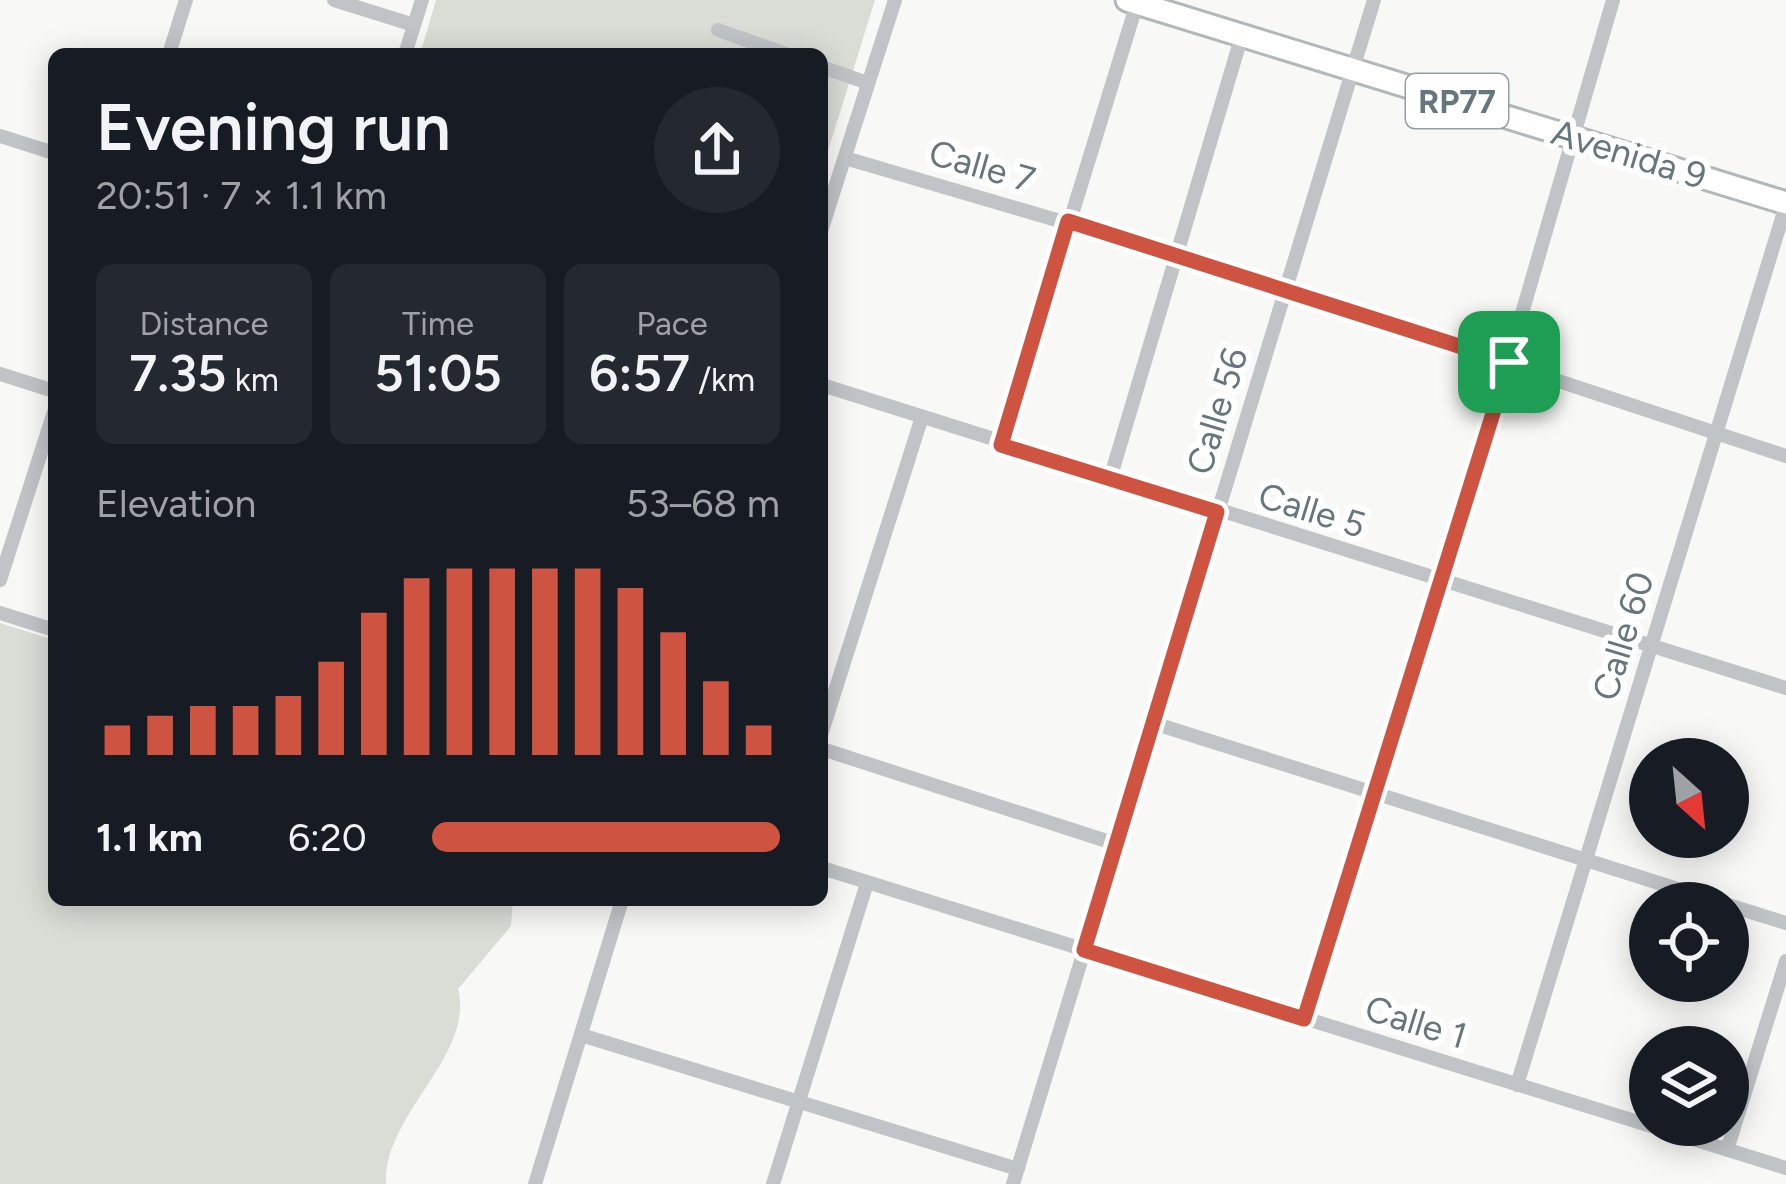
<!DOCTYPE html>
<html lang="en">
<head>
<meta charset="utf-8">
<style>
  :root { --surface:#171b24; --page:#242831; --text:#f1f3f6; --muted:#9ea1a6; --accent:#ce5441 }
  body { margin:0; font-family:Figtree,sans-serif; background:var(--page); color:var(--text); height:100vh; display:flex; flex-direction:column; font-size:45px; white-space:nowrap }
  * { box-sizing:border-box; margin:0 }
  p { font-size:39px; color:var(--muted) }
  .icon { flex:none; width:66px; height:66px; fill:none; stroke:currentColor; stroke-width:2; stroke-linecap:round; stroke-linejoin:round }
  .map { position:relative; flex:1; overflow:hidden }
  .panel { position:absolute; left:48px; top:48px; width:780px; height:858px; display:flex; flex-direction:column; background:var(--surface); border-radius:18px; box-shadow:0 6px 30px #0003 }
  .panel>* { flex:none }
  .needle { width:78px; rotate:153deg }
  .controls { position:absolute; left:1629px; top:738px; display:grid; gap:24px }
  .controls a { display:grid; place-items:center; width:120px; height:120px; border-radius:50%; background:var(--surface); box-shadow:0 6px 30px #0003; font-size:60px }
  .pin { position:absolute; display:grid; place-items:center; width:102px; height:102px; color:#fff; margin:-51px; border-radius:24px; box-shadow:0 6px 18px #0006 }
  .round { display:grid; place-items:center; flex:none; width:126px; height:126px; border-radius:63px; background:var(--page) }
  .headline { display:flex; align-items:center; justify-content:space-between; height:204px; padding:0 48px }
  h1 { font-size:66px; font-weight:600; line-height:90px }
  .figures { display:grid; grid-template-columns:repeat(3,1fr); gap:18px; height:204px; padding:12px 48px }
  .figures div { display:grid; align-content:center; border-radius:18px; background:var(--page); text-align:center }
  .figures b { font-size:51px; font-weight:600 }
  .figures small { font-size:33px; font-weight:400 }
  .figures p { font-size:33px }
  .chart { height:336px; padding:24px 48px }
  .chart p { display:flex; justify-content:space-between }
  .chart svg { width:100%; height:216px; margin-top:12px; stroke:var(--accent); stroke-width:6 }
  ul { padding:0 48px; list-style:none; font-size:39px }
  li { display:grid; grid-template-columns:192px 144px 1fr; align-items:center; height:90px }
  li i { height:30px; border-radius:15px; background:var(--accent) }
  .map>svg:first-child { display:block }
  .green { fill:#d9ddd6 }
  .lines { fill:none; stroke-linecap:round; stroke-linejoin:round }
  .primary-casing { stroke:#b2b7b9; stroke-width:27 }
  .minor { stroke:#c0c4c7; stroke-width:14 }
  .primary { stroke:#fff; stroke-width:21 }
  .route-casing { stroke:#fff; stroke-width:24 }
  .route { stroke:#ce5441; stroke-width:15 }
  .labels { text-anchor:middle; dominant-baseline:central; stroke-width:12; stroke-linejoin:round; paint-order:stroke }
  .shield { fill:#fff; stroke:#949fa4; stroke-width:3 }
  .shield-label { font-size:33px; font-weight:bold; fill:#66767d }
  .street-label { font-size:36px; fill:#66767d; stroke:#fff }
</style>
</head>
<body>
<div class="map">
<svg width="1786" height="1184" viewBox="0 0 1786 1184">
  <rect width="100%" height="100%" fill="#f8f8f6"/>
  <path class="green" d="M436,0h439l-53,170v-116h-402z
    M0,623l54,17v260h459l-2,26 -53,63c17,67 -75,125 -72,195h-386z"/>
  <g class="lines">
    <g class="primary-casing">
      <path id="primary" d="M1127,0l659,203"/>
    </g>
    <path class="minor" d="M334,0l80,25
      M718,30l68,24
      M169,54l17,-54
      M405,54l17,-54
      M822,67l46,16
      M0,136l54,17
      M845,158l331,97 610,201
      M822,228l73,-228
      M0,374l54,17
      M822,385l964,303
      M1001,445l137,-445
      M1110,479l132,-444
      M0,580l54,-168
      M0,613l54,17
      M1153,723l569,180
      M822,732l99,-312
      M822,749l294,95
      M822,868l964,300
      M1728,905l58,18
      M1304,1019l140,-437 169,-582
      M581,1035l437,134
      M1517,1085l269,-880
      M1727,1150l59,-189
      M535,1184l87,-284
      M773,1184l94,-301
      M1013,1184l361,-1184"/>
    <use href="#primary" class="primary"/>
  </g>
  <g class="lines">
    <g class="route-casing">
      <path id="route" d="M1068,221l441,141 -205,657 -220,-69 133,-438 -216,-67z"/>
    </g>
    <use href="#route" class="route"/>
  </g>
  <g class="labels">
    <rect class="shield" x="1406" y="74" width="102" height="54" rx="9"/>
    <g class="shield-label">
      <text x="1457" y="101">RP77</text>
    </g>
    <g class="street-label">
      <text transform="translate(1629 154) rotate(17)">Avenida 9</text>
      <text transform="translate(982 166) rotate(16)">Calle 7</text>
      <text transform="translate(1217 411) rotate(-73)">Calle 56</text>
      <text transform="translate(1312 510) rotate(17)">Calle 5</text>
      <text transform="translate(1623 636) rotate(-73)">Calle 60</text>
      <text transform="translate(1416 1022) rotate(17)">Calle 1</text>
    </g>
  </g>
</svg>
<div class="controls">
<a><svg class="needle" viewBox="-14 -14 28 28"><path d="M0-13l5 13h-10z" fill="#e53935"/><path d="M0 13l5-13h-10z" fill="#9ea1a6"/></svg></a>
<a><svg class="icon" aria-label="locate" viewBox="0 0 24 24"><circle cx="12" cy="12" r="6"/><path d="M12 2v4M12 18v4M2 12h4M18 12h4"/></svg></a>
<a><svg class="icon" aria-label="layers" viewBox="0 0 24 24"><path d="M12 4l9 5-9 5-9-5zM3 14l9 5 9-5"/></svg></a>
</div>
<div class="pin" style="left:1509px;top:362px;background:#1e9e55"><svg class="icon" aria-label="arrive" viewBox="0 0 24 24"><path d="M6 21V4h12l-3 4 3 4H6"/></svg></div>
<section class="panel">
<div class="headline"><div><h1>Evening run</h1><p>20:51 · 7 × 1.1 km</p></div><a class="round"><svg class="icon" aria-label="share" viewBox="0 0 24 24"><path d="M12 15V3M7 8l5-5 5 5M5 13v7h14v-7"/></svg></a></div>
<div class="figures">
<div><p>Distance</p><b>7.35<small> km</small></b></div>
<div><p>Time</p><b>51:05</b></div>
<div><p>Pace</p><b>6:57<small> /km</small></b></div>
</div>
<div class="chart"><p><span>Elevation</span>53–68 m</p>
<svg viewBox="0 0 160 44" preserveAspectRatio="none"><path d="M5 44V38M15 44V36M25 44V34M35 44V34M45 44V32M55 44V25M65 44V15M75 44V8M85 44V6M95 44V6M105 44V6M115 44V6M125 44V10M135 44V19M145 44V29M155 44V38"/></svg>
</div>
<ul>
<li><b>1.1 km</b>6:20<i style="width:100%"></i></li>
</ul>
</section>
</div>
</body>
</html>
